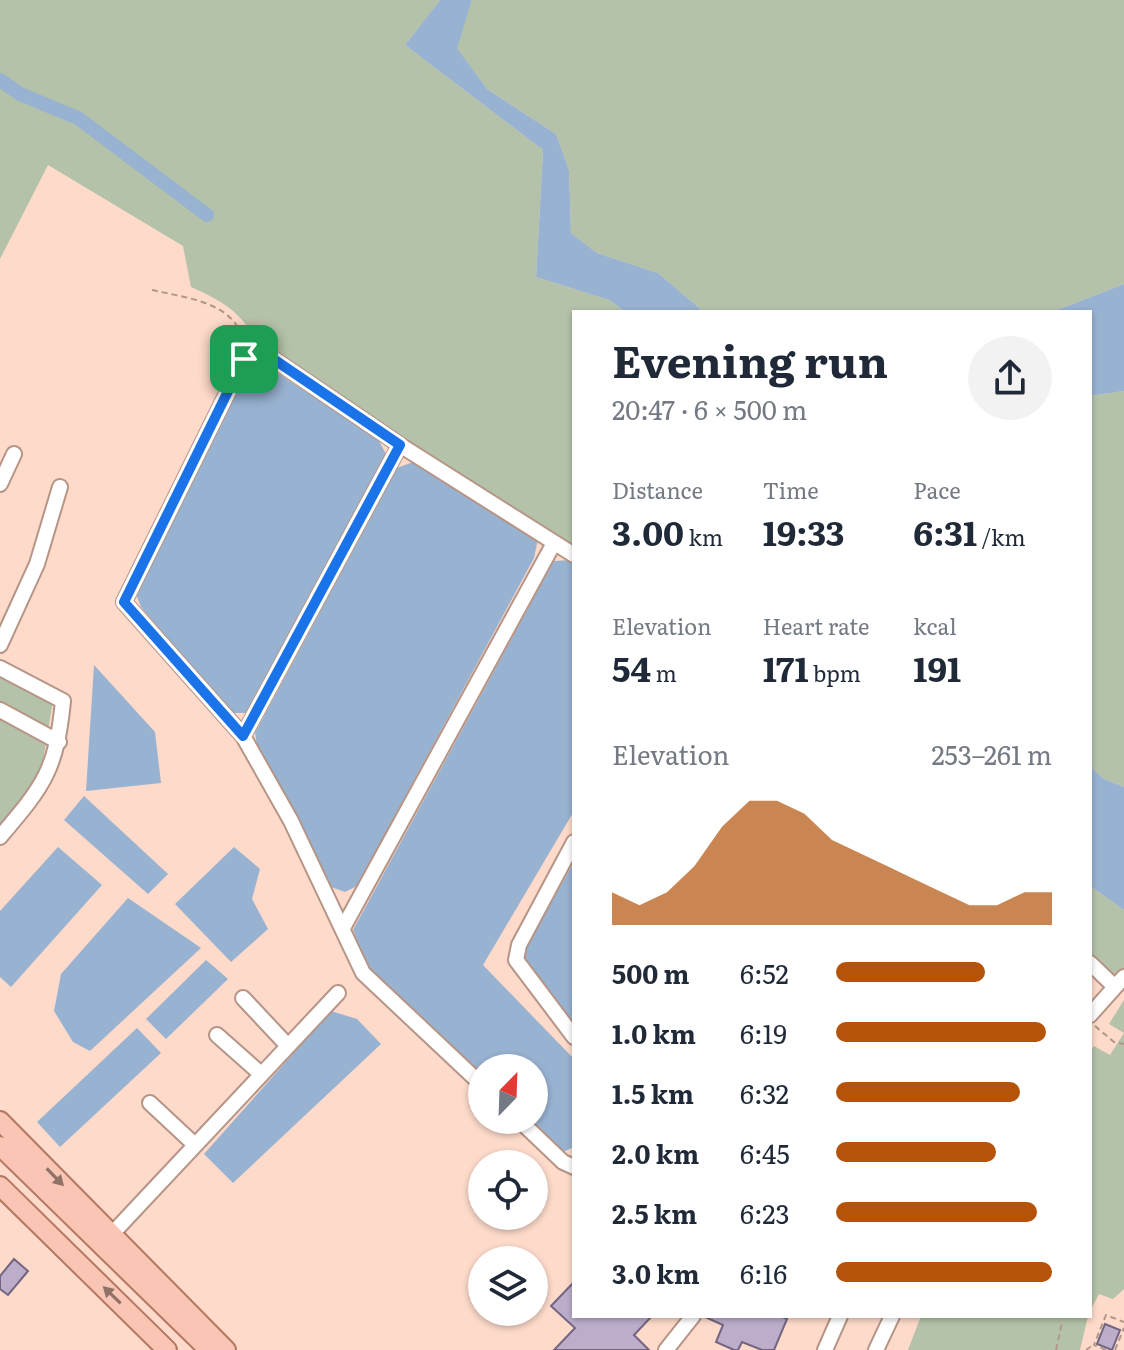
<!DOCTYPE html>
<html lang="en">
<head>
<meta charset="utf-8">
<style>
  :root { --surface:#fff; --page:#f2f2f3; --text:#1f2937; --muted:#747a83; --accent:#b45309 }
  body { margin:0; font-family:Literata,serif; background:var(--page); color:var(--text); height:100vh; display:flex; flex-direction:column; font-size:30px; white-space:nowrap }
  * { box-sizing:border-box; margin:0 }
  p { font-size:26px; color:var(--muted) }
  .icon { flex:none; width:44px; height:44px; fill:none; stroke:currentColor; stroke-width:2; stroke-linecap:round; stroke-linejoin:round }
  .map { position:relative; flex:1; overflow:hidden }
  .details { position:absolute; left:572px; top:310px; width:520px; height:1008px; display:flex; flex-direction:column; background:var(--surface); border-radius:0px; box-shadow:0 2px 6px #0004 }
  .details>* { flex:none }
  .needle { width:52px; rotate:23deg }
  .tools { position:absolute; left:468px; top:1054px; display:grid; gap:16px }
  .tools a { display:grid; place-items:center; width:80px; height:80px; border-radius:50%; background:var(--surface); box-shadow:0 2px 6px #0004; font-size:40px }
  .pin { position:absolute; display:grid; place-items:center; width:68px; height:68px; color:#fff; margin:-34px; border-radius:16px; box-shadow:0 4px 12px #0006 }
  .round { display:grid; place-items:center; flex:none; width:84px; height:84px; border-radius:42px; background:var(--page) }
  .summary { display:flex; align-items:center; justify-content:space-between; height:136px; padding:0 40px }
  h1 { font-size:44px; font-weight:700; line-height:60px }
  .metrics { display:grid; grid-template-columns:repeat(3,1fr); gap:12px; height:136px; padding:8px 40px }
  .metrics div { display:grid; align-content:center }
  .metrics b { font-size:34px; font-weight:700 }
  .metrics small { font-size:22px; font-weight:400 }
  .metrics p { font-size:22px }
  .chart { height:224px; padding:16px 40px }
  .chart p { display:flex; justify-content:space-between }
  .chart svg { width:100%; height:144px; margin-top:8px; fill:var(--accent); opacity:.7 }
  ul { padding:0 40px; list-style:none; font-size:26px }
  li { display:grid; grid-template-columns:128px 96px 1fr; align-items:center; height:60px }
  li i { height:20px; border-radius:10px; background:var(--accent) }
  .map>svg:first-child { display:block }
  .green { fill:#b4c2a9 }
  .water { fill:#98b2d1 }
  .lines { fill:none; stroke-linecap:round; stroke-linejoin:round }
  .canal { stroke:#98b2d1; stroke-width:14 }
  .building { fill:#bcadcb; stroke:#736580; stroke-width:2 }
  .minor-casing { stroke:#b69586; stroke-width:18 }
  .major-casing { stroke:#b47762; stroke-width:22 }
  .path { stroke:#b1978a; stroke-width:2; stroke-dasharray:6 4; stroke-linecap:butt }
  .minor { stroke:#fff; stroke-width:14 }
  .major { stroke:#f9c5b4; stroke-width:18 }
  .oneway { fill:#917267 }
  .route-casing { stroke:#fff; stroke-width:16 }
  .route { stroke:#1a73e8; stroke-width:10 }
</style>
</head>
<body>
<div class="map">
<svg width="1124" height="1350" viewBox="0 0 1124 1350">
  <rect width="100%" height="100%" fill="#fddaca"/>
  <path class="green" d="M0,0h440l-35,45 138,105 -7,127 73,23 17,12h-52v243l-308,-201c-23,-38 -34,-49 -75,-67l-8,-41 -135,-81 -48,94z
    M472,0h652v284l-72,28h-348l-46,-39 -61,-20 -26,-20 -2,-63 -13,-36 -69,-45 -31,-42z
    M1124,391v396l-20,-8 -14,-12v-371z
    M0,675l53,26 -14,83 -39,49z
    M1090,886l34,24v67l-10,9 -24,-23z
    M1124,1000v289l-11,10 -14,-5 -9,17v-260l4,-5 16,9 14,-22 -15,-9z
    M921,1316h167l-8,34h-172z"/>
  <path class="water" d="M440,0h32l-15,48 30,41 69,45 13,36 2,63 26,20 61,20 46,39h-78l-17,-12 -73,-23 7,-127 -138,-105z
    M1124,284v107l-34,5v-84h-38z
    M259,361l119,78 8,15 -138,259h-19l-88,-106 -5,-13 111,-226z
    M413,462l125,77 -4,19 -177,328 -12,6 -14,-5 -74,-141 -2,-13 142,-265z
    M571,560l3,2v249l-91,154 91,94v88l-11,5 -35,-32h6v-52h-52v9l-113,-106 -16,-41 201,-369z
    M94,665l61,67 6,51 -75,8z
    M1090,767l14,12 20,8v123l-34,-24z
    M84,796l84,78 -20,20 -84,-74z
    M58,847l44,38 -91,102 -11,-10v-66z
    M234,847l26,22 -8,30 16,30 -37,33 -56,-58z
    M574,862v167l-50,-69 2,-13z
    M128,898l73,50 -111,103 -17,-9 -19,-31 7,-37z
    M206,960l22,19 -62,60 -20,-20z
    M331,1011l26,8 24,25 -148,139 -29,-29z
    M137,1028l24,25 -101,94 -23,-25z"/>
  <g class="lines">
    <path class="canal" d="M0,80l20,14 58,24 129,97"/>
  </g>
  <path class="building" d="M14,1259l14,12 -20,24 -8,-6v-13z
    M574,1282v34h78l-18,19 15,15h-95l21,-22 -24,-22z
    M703,1316h77l7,3 -13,31h-12l-20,-8 -4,8h-4l-18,-8 7,-17z
    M1105,1324l15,6 -8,20 -15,-6z"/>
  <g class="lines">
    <g class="minor-casing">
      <path id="minor" d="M0,484l14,-30
        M0,645l37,-81 23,-77
        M0,668l63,33c-7,70 -19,84 -63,136
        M0,710l59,32
        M243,736l157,-291
        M574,842l-55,103 -3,15 58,77
        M343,928l211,-385
        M1090,963l24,23
        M243,998l45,48
        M1090,1015l34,-38
        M217,1035l44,39
        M482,1085l-119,-112 -72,-152 -48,-85 -119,-134 120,-243 22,-5 134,91 174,110
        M150,1103l45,42
        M519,1120l44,42 11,5
        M111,1235l227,-242
        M666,1350l27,-34
        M825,1350l15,-34
        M876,1350l16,-34"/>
    </g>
    <g class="major-casing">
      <path id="major" d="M0,1121l226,229
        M0,1146l207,202
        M0,1186l167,164"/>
    </g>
    <path class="path" d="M152,290c34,8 87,12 92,56
      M1095,1026l19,16 10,2
      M1056,1350l6,-27
      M1086,1350l7,-5
      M1106,1350l-12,-5 12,-30 18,7
      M1115,1350l9,-22"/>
    <use href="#minor" class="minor"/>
    <use href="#major" class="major"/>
  </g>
  <defs><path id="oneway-solid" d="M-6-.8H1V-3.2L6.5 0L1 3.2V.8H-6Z" transform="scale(2)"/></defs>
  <g class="oneway">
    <use href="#oneway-solid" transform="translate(55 1177) rotate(46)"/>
    <use href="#oneway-solid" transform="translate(112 1295) rotate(-136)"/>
  </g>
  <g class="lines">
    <g class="route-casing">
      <path id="route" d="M266,354l134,91 -157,291 -119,-134 120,-243z"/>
    </g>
    <use href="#route" class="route"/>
  </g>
</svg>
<div class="tools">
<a><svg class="needle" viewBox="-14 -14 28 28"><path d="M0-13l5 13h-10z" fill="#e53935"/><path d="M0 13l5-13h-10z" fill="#747a83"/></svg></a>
<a><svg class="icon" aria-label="locate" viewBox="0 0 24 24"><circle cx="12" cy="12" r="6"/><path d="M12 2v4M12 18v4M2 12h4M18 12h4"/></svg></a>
<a><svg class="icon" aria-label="layers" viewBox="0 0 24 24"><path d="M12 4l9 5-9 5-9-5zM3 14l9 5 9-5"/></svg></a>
</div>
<div class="pin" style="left:244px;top:359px;background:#1e9e55"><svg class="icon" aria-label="arrive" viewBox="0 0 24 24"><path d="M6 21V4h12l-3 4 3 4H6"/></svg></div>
<section class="details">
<div class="summary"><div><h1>Evening run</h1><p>20:47 · 6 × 500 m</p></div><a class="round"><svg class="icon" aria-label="share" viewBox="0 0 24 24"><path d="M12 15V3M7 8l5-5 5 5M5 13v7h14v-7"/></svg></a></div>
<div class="metrics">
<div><p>Distance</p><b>3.00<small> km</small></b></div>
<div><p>Time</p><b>19:33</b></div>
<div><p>Pace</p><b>6:31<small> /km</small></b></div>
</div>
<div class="metrics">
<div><p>Elevation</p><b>54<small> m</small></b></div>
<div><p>Heart rate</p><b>171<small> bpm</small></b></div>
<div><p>kcal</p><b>191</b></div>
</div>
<div class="chart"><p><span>Elevation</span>253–261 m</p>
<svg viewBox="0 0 160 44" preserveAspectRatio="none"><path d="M0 44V34L10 38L20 34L30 26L40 14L50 6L60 6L70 10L80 18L90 22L100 26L110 30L120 34L130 38L140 38L150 34L160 34V44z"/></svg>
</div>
<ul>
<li><b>500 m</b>6:52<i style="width:69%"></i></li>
<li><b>1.0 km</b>6:19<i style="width:97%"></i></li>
<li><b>1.5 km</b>6:32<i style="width:85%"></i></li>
<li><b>2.0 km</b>6:45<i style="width:74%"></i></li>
<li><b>2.5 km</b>6:23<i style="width:93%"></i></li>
<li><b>3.0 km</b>6:16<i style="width:100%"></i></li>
</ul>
</section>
</div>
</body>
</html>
